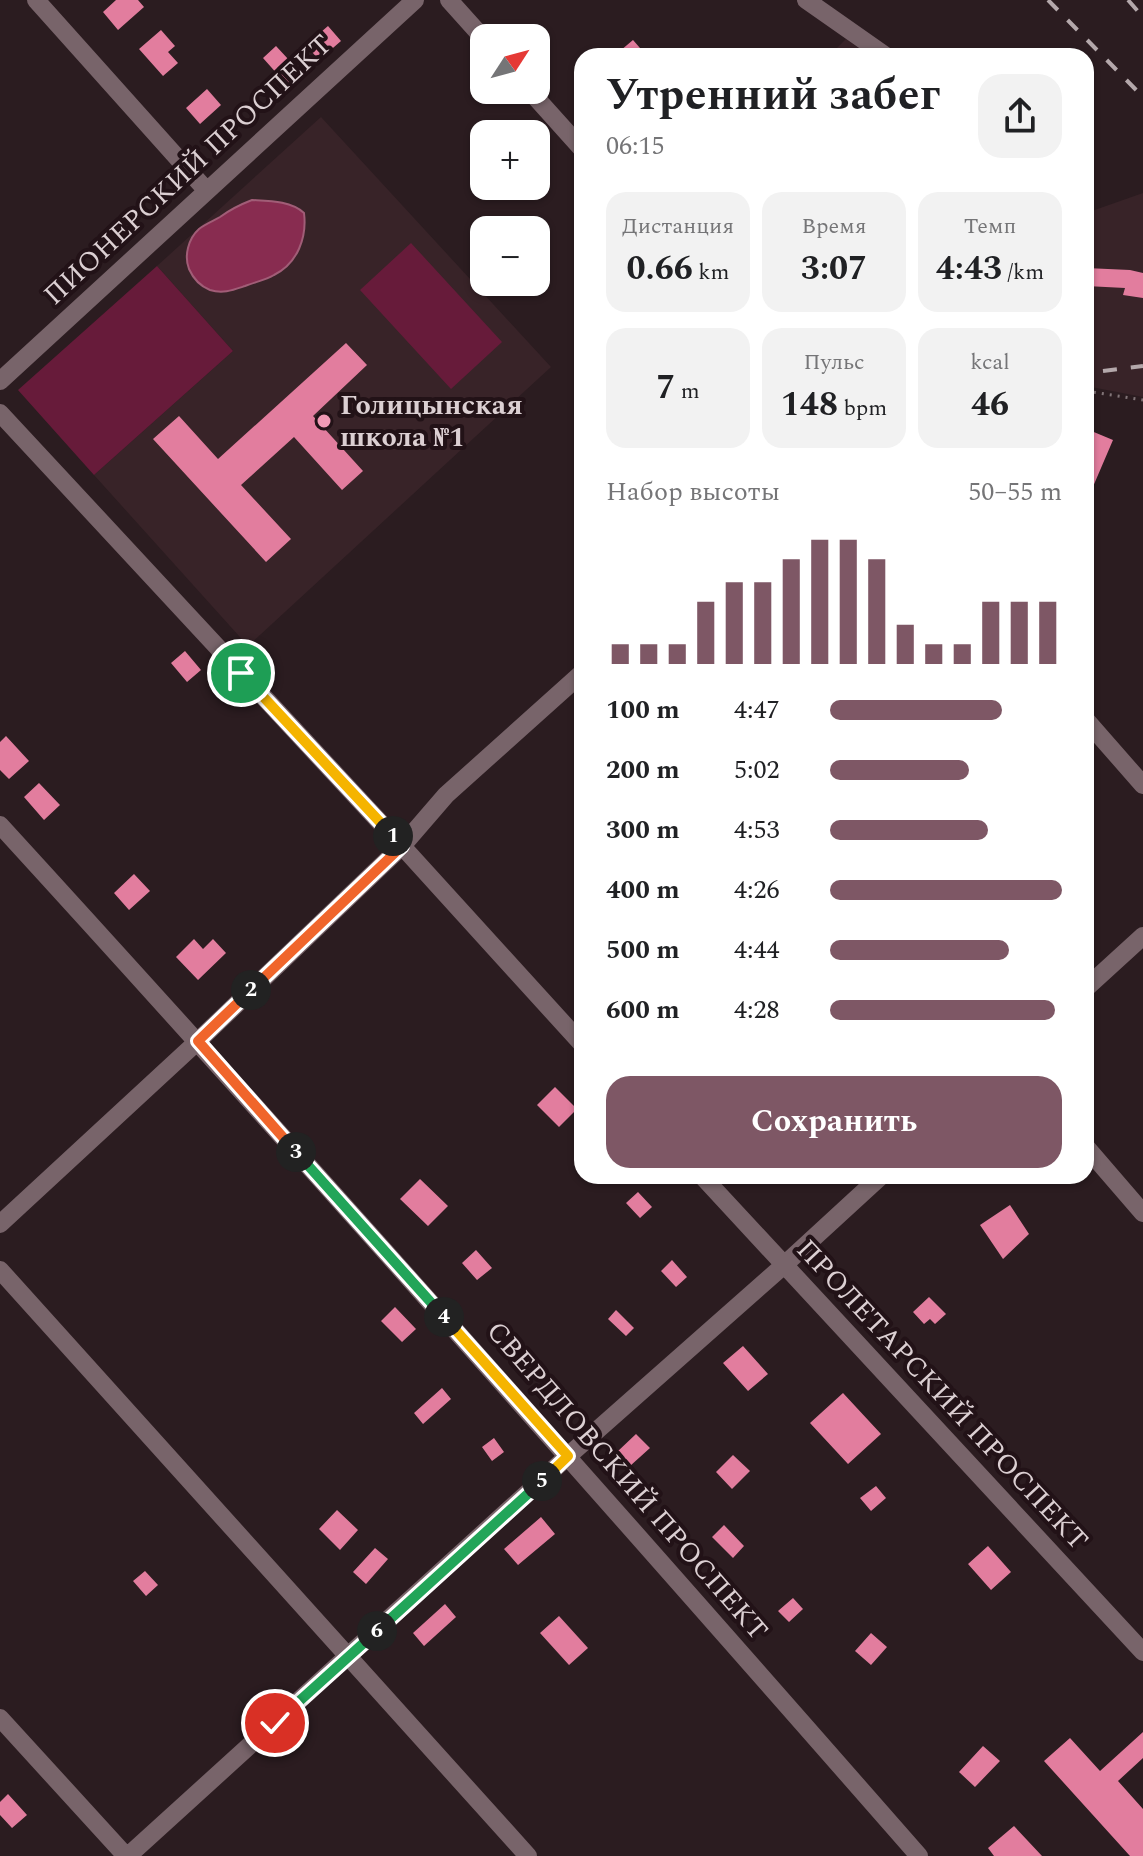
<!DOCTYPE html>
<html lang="ru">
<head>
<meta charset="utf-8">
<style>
  :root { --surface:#fff; --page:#f2f2f2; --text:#202124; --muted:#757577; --accent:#7e5765 }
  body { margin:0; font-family:Spectral,serif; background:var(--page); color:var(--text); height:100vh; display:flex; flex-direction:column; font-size:30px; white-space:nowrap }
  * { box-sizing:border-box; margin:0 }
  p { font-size:26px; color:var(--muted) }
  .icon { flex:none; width:44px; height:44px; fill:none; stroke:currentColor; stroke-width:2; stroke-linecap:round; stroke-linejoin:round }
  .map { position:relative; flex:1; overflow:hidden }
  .drawer { position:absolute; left:574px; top:48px; width:520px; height:1136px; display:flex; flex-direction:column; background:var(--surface); border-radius:24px; box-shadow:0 2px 6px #0004 }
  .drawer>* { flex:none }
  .needle { width:52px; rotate:54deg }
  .fabs { position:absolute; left:470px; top:24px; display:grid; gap:16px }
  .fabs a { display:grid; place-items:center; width:80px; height:80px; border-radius:16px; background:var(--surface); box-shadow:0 2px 6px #0004; font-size:40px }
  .pin { position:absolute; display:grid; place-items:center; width:68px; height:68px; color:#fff; margin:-34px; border:4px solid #fff; border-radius:50%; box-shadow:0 2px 8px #0007 }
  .km { position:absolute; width:40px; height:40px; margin:-20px; border-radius:50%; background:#222; color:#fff; font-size:22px; line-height:40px; text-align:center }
  .round { display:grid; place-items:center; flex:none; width:84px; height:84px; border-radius:24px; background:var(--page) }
  .overview { display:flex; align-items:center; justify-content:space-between; height:136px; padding:0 32px }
  h1 { font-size:44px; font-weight:700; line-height:60px }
  .figures { display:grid; grid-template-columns:repeat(3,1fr); gap:12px; height:136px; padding:8px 32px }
  .figures div { display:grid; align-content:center; border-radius:20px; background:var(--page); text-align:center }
  .figures b { font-size:34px; font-weight:700 }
  .figures small { font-size:22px; font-weight:400 }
  .figures p { font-size:22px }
  .chart { height:224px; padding:16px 32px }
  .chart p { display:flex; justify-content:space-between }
  .chart svg { width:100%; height:144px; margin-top:8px; stroke:var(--accent); stroke-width:6 }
  .primary-button { display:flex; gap:16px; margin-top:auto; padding:16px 32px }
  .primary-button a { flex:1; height:92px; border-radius:24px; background:var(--accent); color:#fff; font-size:32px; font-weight:700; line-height:92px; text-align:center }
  ul { padding:0 32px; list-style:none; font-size:26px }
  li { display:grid; grid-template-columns:128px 96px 1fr; align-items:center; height:60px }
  li i { height:20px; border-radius:10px; background:var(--accent) }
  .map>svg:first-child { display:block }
  .built { fill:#382328 }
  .green { fill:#671b3a }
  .water { fill:#882c50; stroke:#a15d77; stroke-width:2 }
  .building { fill:#e27d9e }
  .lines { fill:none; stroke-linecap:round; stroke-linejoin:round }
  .path { stroke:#827578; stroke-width:3; stroke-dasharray:2 6; stroke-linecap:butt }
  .minor { stroke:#78646a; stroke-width:18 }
  .rail { stroke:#b4a8ab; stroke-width:4; stroke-dasharray:14 14; stroke-linecap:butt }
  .split-1-casing { stroke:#fff; stroke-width:16 }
  .split-2-casing { stroke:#fff; stroke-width:16 }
  .split-3-casing { stroke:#fff; stroke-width:16 }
  .split-4-casing { stroke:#fff; stroke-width:16 }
  .split-5-casing { stroke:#fff; stroke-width:16 }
  .split-6-casing { stroke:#fff; stroke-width:16 }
  .split-7-casing { stroke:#fff; stroke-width:16 }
  .split-1 { stroke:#f5b400; stroke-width:10 }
  .split-2 { stroke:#f0652b; stroke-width:10 }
  .split-3 { stroke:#f0652b; stroke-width:10 }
  .split-4 { stroke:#22a559; stroke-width:10 }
  .split-5 { stroke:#f5b400; stroke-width:10 }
  .split-6 { stroke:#22a559; stroke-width:10 }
  .split-7 { stroke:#22a559; stroke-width:10 }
  .poi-dot { fill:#f09ab5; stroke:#221217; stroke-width:3 }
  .labels { text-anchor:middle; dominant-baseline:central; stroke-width:8; stroke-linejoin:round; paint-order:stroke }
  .street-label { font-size:28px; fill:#dbcfd2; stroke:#221217 }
  .poi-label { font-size:28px; font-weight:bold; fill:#dbcfd2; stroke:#221217; text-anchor:start }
</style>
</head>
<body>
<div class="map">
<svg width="1143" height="1856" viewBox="0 0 1143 1856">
  <rect width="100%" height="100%" fill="#2b1c20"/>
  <path class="built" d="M846,39l24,17h-41z
    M321,117l230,250 -303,279 -154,-171 139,-124 -76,-85z
    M1143,193v204l-57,-11v-178l3,4z"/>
  <path class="green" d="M411,243l91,99 -51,47 -91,-99z
    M157,266l76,85 -139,124 -76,-85z"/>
  <path class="water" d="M252,200c18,1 39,1 52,13 3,24 -6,50 -30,62 -8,5 -19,7 -29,11 -12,4 -22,8 -35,4 -10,-4 -17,-12 -21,-21 -5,-13 -1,-30 10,-40 6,-5 14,-8 21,-12 11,-8 19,-12 32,-17z"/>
  <path class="building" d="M116,0h22l6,7 -26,23 -15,-18z
    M328,26l13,15 -22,19 -13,-15z
    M161,30l14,16 -7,6 10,11 -15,13 -24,-27z
    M633,40l14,16h-33z
    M276,46l25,27 -14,12 -24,-27z
    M207,89l14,16 -21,19 -14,-16z
    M1086,268l44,2 13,3v25l-20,-3 2,-7 -39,-2z
    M346,343l21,22 -54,51 50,55 -21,19 -48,-53 -53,48 50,54 -25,23 -113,-123 26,-23 39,43z
    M1089,430l24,10 -27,63v-66z
    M185,651l16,19 -14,12 -16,-19z
    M6,736l23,25 -20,18 -9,-9v-28z
    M39,783l21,22 -16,15 -20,-23z
    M134,874l16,17 -21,19 -15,-17z
    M194,939l9,10 10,-10 13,14 -28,27 -22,-23z
    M555,1087l22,22 -18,18 -22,-22z
    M420,1179l28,27 -20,20 -28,-27z
    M638,1192l14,15 -12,11 -14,-15z
    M1010,1205l19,29 -26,25 -23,-34z
    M476,1250l16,18 -15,12 -15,-17z
    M672,1260l15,17 -11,10 -15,-16z
    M929,1297l17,17 -11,10 -5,-5 -6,5 -11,-12z
    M395,1307l21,22 -14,13 -21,-21z
    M616,1310l18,18 -8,8 -18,-17z
    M743,1346l25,28 -20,17 -25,-28z
    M442,1388l9,11 -28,25 -9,-11z
    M843,1393l38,41 -33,30 -38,-41z
    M636,1434l14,14 -20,18 -13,-14z
    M494,1438l10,14 -12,9 -10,-14z
    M733,1455l17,16 -18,18 -16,-17z
    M876,1486l10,12 -15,13 -11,-13z
    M337,1510l21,20 -18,20 -21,-21z
    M541,1517l14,17 -37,31 -14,-16z
    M724,1525l20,21 -11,12 -21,-21z
    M988,1546l23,26 -20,18 -23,-26z
    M375,1548l13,11 -22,25 -13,-12z
    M145,1571l13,14 -12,11 -13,-15z
    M793,1598l10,11 -14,13 -11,-11z
    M445,1604l11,13 -32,29 -11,-13z
    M559,1616l29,32 -19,17 -29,-32z
    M871,1633l16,14 -16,18 -16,-14z
    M1143,1732v26l-25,23 25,28v47h-13l-86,-95 26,-23 30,33z
    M983,1746l17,15 -25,26 -16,-15z
    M8,1794l19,21 -15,13 -12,-13v-13z
    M1014,1826l28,30h-48l-6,-8z"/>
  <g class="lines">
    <path class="path" d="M1086,391l57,9"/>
    <path class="minor" d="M36,0l171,191
      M449,0l35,39
      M806,0l80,56
      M529,90l53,59
      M0,381l415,-381
      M0,413l402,433 180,198
      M1086,720l57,65
      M0,825c311,340 616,685 919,1031
      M1086,988l57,-52
      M1086,1147l57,66
      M702,1176l441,476
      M0,1224l198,-183 204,-195 44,-51 136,-122
      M0,1270l528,586
      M0,1718l126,138
      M128,1856l440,-400 215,-190 98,-90"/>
    <path class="rail" d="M1048,0l95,97
      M1128,0l15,17
      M1103,371l40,-5"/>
  </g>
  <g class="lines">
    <g class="split-1-casing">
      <path id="split-1" d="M241,673l152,163"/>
    </g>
    <g class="split-2-casing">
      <path id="split-2" d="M251,990l151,-144 -9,-10"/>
    </g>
    <g class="split-3-casing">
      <path id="split-3" d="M251,990l-53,51 98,111"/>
    </g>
    <g class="split-4-casing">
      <path id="split-4" d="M296,1152l148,165"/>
    </g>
    <g class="split-5-casing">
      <path id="split-5" d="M444,1317l124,139 -26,25"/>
    </g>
    <g class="split-6-casing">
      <path id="split-6" d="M377,1631l165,-150"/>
    </g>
    <g class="split-7-casing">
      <path id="split-7" d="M275,1723l102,-92"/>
    </g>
    <use href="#split-1" class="split-1"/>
    <use href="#split-2" class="split-2"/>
    <use href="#split-3" class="split-3"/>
    <use href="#split-4" class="split-4"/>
    <use href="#split-5" class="split-5"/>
    <use href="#split-6" class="split-6"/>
    <use href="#split-7" class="split-7"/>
  </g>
  <circle class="poi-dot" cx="324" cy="421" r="8"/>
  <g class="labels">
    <g class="street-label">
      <text transform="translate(188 170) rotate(-43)">ПИОНЕРСКИЙ ПРОСПЕКТ</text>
      <text transform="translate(942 1395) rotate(47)">ПРОЛЕТАРСКИЙ ПРОСПЕКТ</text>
      <text transform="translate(627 1481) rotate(49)">СВЕРДЛОВСКИЙ ПРОСПЕКТ</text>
    </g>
    <g class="poi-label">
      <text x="340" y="405">Голицынская<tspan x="340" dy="32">школа №1</tspan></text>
    </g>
  </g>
</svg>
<div class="fabs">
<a><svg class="needle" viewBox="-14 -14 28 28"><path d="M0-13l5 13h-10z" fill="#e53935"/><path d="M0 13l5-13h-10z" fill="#757577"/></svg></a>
<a>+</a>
<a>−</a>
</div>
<div class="pin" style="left:241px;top:673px;background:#1e9e55"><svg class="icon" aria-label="arrive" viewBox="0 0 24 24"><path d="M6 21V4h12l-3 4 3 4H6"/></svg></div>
<div class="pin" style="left:275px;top:1723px;background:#d93025"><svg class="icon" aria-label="check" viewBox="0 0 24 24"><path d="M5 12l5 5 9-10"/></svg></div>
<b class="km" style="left:393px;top:836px">1</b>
<b class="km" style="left:251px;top:990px">2</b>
<b class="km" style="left:296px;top:1152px">3</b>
<b class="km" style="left:444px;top:1317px">4</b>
<b class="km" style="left:542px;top:1481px">5</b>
<b class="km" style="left:377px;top:1631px">6</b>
<section class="drawer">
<div class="overview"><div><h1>Утренний забег</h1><p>06:15</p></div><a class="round"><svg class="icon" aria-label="share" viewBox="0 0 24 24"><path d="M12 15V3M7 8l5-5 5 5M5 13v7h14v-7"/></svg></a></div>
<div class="figures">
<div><p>Дистанция</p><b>0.66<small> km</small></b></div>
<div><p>Время</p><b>3:07</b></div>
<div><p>Темп</p><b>4:43<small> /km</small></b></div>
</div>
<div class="figures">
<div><b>7<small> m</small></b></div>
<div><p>Пульс</p><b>148<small> bpm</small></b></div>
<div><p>kcal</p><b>46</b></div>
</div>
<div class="chart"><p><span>Набор высоты</span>50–55 m</p>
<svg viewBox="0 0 160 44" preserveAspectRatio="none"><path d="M5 44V38M15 44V38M25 44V38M35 44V25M45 44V19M55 44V19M65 44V12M75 44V6M85 44V6M95 44V12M105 44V32M115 44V38M125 44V38M135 44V25M145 44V25M155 44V25"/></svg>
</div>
<ul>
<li><b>100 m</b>4:47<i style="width:74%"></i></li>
<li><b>200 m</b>5:02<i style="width:60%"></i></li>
<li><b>300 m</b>4:53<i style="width:68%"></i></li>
<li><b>400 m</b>4:26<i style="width:100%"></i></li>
<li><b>500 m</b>4:44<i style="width:77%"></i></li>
<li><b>600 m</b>4:28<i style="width:97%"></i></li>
</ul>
<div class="primary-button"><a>Сохранить</a></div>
</section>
</div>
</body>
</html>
